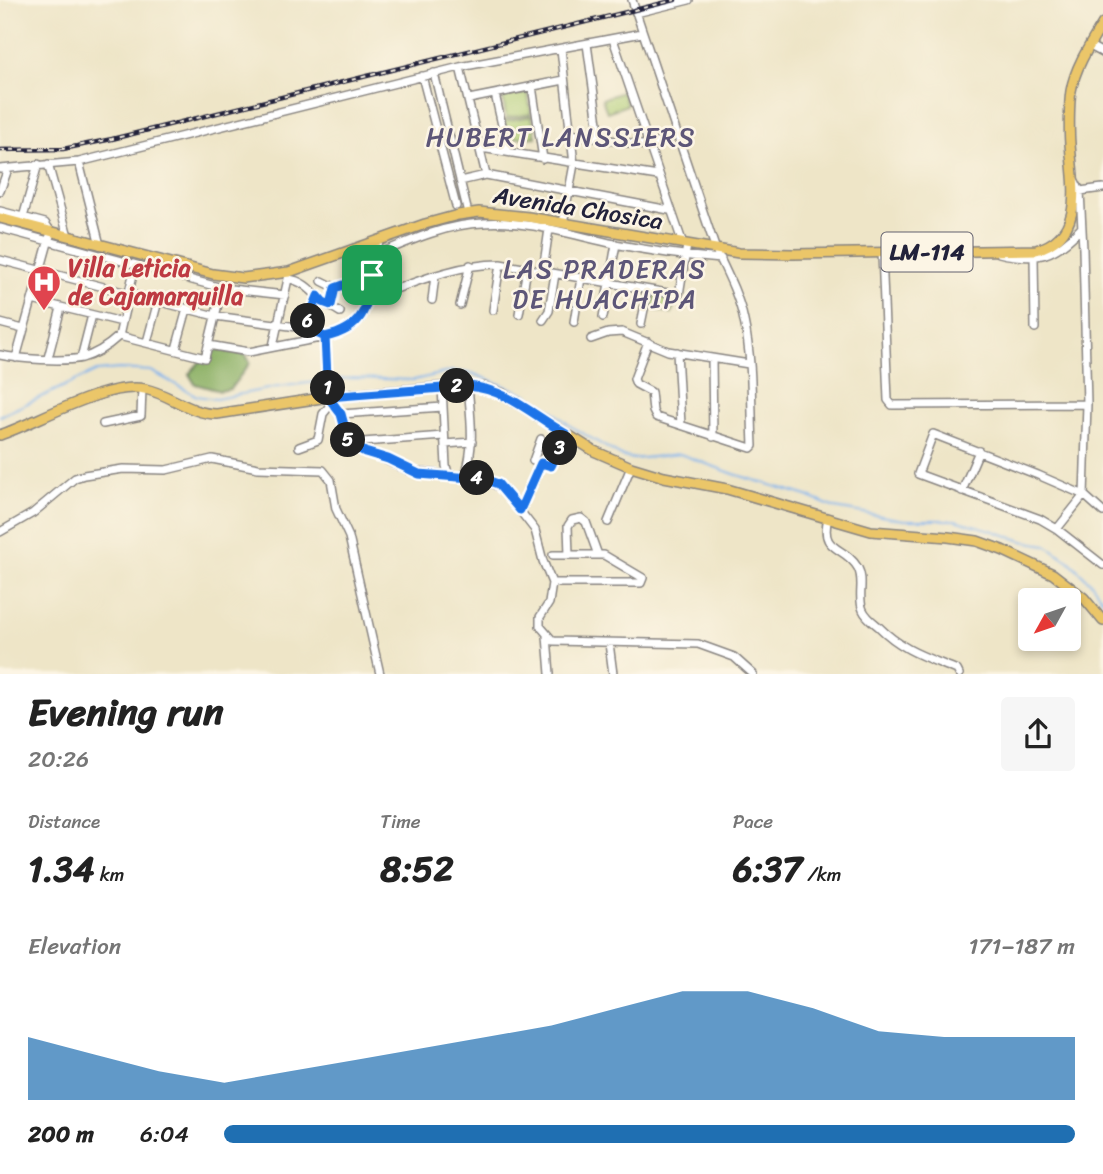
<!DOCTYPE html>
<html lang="en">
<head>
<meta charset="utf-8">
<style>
  :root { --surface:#fff; --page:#f6f6f6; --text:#222; --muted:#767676; --accent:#1f6fb2 }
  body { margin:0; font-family:Sriracha,sans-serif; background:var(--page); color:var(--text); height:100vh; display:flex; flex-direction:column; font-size:26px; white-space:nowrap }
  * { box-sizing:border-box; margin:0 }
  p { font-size:23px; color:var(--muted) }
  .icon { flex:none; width:38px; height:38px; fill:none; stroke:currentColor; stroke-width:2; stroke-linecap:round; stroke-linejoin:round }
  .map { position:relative; height:674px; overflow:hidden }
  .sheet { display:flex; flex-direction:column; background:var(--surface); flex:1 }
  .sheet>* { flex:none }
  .needle { width:46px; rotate:230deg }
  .tools { position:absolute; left:1018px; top:588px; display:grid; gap:14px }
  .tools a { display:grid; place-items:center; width:63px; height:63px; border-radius:7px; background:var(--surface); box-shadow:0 4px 10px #0003; font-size:35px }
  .pin { position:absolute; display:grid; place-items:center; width:60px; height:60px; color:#fff; margin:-30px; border-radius:14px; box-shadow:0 4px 10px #0006 }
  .km { position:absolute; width:35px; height:35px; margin:-18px; border-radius:50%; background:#222; color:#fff; font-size:19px; line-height:35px; text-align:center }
  .round { display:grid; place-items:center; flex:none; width:74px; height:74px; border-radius:7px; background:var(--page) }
  .head { display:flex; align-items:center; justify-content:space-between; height:119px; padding:0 28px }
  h1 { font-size:38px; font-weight:700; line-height:52px }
  .stats { display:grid; grid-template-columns:repeat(3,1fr); gap:10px; height:119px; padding:7px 28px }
  .stats div { display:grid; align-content:center }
  .stats b { font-size:35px; font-weight:700 }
  .stats small { font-size:19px; font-weight:400 }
  .stats p { font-size:19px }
  .chart { height:196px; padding:14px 28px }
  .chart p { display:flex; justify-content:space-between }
  .chart svg { width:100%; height:126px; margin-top:7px; fill:var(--accent); opacity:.7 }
  ul { padding:0 28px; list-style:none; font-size:23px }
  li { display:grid; grid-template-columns:112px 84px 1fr; align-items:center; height:52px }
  li i { height:18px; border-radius:9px; background:var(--accent) }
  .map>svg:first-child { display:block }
  .green { fill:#afcc73; stroke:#687757; stroke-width:2 }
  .forest { fill:#8bb065; stroke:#566950; stroke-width:2 }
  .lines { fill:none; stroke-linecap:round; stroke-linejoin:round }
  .stream { stroke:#7fb3ec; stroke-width:2 }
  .minor-casing { stroke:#888481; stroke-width:10 }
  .major-casing { stroke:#888481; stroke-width:12 }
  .minor { stroke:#fff; stroke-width:7 }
  .major { stroke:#ebc669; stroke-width:9 }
  .rail-casing { stroke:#22223b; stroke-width:4.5 }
  .rail { stroke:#fcf5e5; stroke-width:2; stroke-dasharray:5; stroke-linecap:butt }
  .route-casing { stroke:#fff; stroke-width:14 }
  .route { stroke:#1a73e8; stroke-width:9 }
  .labels { text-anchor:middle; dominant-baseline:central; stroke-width:5; stroke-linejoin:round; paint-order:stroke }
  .shield { fill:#fcf5e5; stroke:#63616e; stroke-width:2 }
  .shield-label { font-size:23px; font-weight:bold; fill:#22223b }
  .street-label { font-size:24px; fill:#22223b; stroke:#fcf5e5 }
  .health-label { font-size:24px; font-weight:bold; fill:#be3a42; stroke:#fcf5e5; text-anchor:start }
  .neighbourhood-label { font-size:26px; letter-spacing:2px; fill:#5d5678; stroke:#fcf5e5 }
</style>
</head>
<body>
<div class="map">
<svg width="1103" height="674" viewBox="0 0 1103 674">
  <rect width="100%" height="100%" fill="#fcf5e5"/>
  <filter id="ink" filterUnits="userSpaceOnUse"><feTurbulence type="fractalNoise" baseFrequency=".0143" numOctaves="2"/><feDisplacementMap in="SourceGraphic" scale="14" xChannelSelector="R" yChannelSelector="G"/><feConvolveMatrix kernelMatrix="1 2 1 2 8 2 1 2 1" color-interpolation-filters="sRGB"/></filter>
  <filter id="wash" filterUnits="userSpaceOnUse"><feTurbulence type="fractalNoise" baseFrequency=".00686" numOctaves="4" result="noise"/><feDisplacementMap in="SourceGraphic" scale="28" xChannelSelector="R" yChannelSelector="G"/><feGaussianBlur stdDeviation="1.57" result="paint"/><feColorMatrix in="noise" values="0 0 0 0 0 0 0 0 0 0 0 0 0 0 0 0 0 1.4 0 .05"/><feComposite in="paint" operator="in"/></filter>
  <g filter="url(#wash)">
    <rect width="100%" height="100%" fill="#eee5c7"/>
    <path class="green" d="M622,92l5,13 -20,7 -5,-13z
      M528,93l3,21 -25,4 -3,-21z
      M532,116l4,21 -28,1 -4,-17z
      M649,291l27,5 -4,17 -26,-5z"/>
    <path class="forest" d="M211,349l35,6 4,8 -20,26 -10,2 -25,-7 -6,-10z"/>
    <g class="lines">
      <path class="stream" d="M329,380l24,-2 61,2 39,-9 21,3 52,20 27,17 16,14 52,31 13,3 46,-5 54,20 73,22 28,12 69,12h51l36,10 31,11 24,4 23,16 23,23 11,16
        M0,416l97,-45 22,-2 32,2 46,25 19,3 62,-12 45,-6"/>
    </g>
  </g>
  <g filter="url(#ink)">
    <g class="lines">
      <g class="minor-casing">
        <path id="minor" d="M632,0l84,250c11,23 23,46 28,71 9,41 7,84 9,125l-2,2 -95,-31 -3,-6 -2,-19 -15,-8 -2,-5 14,-37
          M636,13l53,-13
          M613,39l70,205
          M587,44l13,94
          M1090,46l13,7
          M561,49l13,115 -11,59
          M460,67l26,108
          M434,73l34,140
          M422,76l34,130
          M532,86l11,73
          M495,94l13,58
          M469,99l95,-19
          M571,134l77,12 29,-11
          M481,148l177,28
          M79,162l381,-95 182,-34
          M48,164l20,72
          M0,169l79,-7 21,83
          M460,181l26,-6 183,35
          M0,191l8,-22
          M1080,191l23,-3
          M0,211l45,12 6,9 -35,126
          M22,221l16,-57
          M0,228l222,60 63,7
          M882,253l6,147 4,5 195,-1
          M999,253c37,9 57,3 82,-25
          M376,255c33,-14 71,-31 107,-32 45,-3 89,12 132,21 35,7 70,12 106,15
          M1034,257l1,71
          M0,260l215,56 90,12 20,9 3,60 13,17 8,29 61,28 74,8 19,10 32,41 8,31 9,22 -3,20 -9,14v9l13,15 145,3 36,13 19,17
          M543,271l6,-42
          M322,281l14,7
          M369,299c42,-15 86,-35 131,-35l179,31 8,-50
          M32,300l90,22
          M432,300l3,-24
          M330,305l6,-17 36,-13
          M460,305l10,-40
          M493,310l7,-46
          M519,314l8,-45
          M603,317l13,-73
          M543,320l6,-9 6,-37
          M574,322l7,-44
          M0,323l23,6
          M641,324l7,-34
          M305,328l13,-32
          M119,336l86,22 17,-70
          M119,336l16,-70
          M591,339l17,-6 14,-1 46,19 81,13
          M147,342l11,-41
          M208,345l41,7 86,-17 15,-7 10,-9 9,-20 10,-58
          M273,346l15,-67c14,1 23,11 33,21 5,5 13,8 19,12
          M176,349l11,-40
          M677,352l4,73
          M0,355c19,4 63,7 82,3 15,-4 26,-12 37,-22
          M48,358l13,-50
          M81,358l11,-43
          M712,358l1,79
          M442,387l4,79 3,10
          M341,414l102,-7
          M103,424l38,-8 1,-28
          M541,439l-8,22 17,5 16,-32
          M349,443l95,-7
          M445,444l27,-2
          M299,447l19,-7 5,-26 9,-11
          M465,477c10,-33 6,-57 3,-91
          M962,491l17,-40
          M520,510l21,-47
          M1103,512l-19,-17 -46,-20 -105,-41 -15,40 122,45 17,10 46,36
          M828,518c-9,35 17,27 30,50 7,13 -1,29 5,42 3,7 10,12 15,16 25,25 48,31 79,44l2,4
          M608,522l23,-55
          M1057,529l27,-34 3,-91 -4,-155 -3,-58 -5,-10
          M0,532l33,-19 42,-35 9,-3 39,-6 43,1 46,-11 46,9 65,2 8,10 5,29 13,28 31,137
          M569,555l-1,-29 4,-6 9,-2 5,4 12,33
          M552,583h89l2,-5 -39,-23h-51
          M547,636l3,38
          M609,643l4,31"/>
      </g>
      <g class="major-casing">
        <path id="major" d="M0,218l213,56 30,4 46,-6 136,-48 33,-9 21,-3 49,5 211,36 54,1 243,-4c50,-14 37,-67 34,-106 -1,-12 -1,-41 1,-53 4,-24 20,-48 32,-68
          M0,435c38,-13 107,-54 145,-46 25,5 45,25 72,25l111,-17 114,-10h41l20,7 91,57 37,16 33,10 63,12 144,42 77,6 29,4 25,9 51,24 31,24 19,23"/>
      </g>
      <use href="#minor" class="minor"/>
      <use href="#major" class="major"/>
      <g class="rail-casing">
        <path id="rail" d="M0,150l63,-1 49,-10 563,-139"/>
      </g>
      <use href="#rail" class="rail"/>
    </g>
  </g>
  <g class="lines" filter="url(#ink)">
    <g class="route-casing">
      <path id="route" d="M372,275c-4,34 -10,54 -47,62l3,60 140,-11c39,3 66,30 98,48l-15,32 -10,-3 -21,47 -22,-26 -14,-5 -65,-5 -31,-15 -23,-7 -16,-9 -8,-29 -13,-17 -3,-60 -20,-9 13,-32 5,6 8,3 4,-17 37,-13"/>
    </g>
    <use href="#route" class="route"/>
  </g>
  <defs>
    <g id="hospital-pin" transform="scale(1.75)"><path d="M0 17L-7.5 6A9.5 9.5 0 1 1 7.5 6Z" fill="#e0444e" stroke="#fcf5e5"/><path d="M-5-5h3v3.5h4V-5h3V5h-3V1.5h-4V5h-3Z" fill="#fff"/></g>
  </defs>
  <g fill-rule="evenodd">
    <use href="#hospital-pin" x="44" y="282"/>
  </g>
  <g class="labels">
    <rect class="shield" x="881.5" y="232.5" width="91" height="39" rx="5"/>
    <g class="shield-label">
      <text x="927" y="252">LM-114</text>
    </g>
    <g class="street-label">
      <text transform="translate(578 208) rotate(9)">Avenida Chosica</text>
    </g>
    <g class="health-label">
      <text x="68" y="268">Villa Leticia<tspan x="68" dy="28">de Cajamarquilla</tspan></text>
    </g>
    <g class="neighbourhood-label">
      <text x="561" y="137">HUBERT LANSSIERS</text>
      <text x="605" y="269">LAS PRADERAS<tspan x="605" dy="30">DE HUACHIPA</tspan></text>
    </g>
  </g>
</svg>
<div class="tools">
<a><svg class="needle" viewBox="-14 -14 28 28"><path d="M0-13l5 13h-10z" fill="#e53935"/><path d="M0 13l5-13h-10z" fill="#767676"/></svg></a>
</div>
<div class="pin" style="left:372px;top:275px;background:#1e9e55"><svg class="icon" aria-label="arrive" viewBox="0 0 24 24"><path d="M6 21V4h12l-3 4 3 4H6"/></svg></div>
<b class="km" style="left:328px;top:388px">1</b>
<b class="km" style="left:457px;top:386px">2</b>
<b class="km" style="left:560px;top:448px">3</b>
<b class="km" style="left:477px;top:478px">4</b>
<b class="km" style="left:348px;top:440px">5</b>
<b class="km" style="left:308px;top:321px">6</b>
</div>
<section class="sheet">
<div class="head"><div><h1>Evening run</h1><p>20:26</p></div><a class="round"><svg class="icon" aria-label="share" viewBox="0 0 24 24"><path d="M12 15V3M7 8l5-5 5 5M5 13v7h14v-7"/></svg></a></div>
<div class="stats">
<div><p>Distance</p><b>1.34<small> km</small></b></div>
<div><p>Time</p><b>8:52</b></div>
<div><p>Pace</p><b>6:37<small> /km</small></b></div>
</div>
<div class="chart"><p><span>Elevation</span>171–187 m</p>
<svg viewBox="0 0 160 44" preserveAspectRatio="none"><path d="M0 44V22L10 28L20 34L30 38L40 34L50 30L60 26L70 22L80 18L90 12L100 6L110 6L120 12L130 20L140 22L150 22L160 22V44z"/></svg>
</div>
<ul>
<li><b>200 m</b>6:04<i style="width:100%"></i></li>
</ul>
</section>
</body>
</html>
